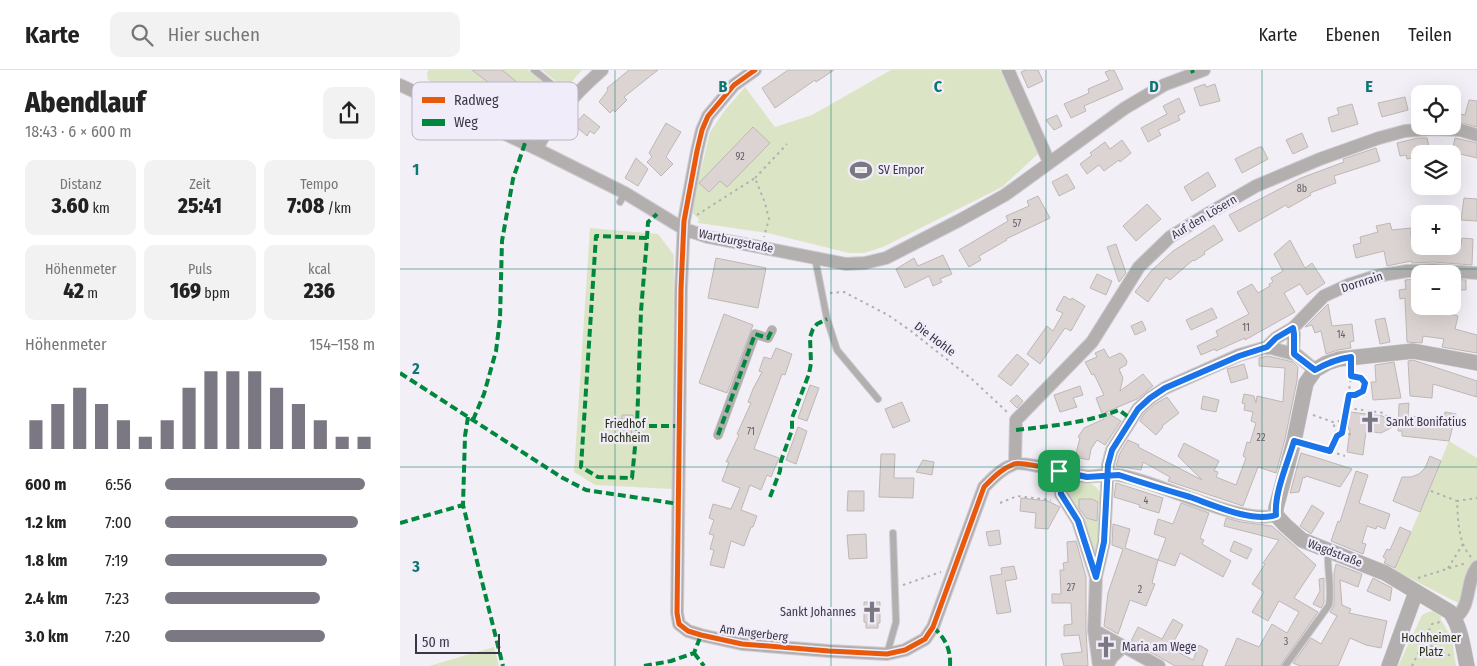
<!DOCTYPE html>
<html lang="de">
<head>
<meta charset="utf-8">
<style>
  :root { --surface:#fff; --page:#f2f2f2; --text:#222; --muted:#767676; --line:#e0e0e0; --accent:#7c7883 }
  body { margin:0; font-family:"Fira Sans Condensed",sans-serif; background:var(--page); color:var(--text); height:100vh; display:flex; flex-direction:column; font-size:19px; white-space:nowrap }
  * { box-sizing:border-box; margin:0 }
  p { font-size:16px; color:var(--muted) }
  .icon { flex:none; width:28px; height:28px; fill:none; stroke:currentColor; stroke-width:2; stroke-linecap:round; stroke-linejoin:round }
  .map { position:relative; flex:1; overflow:hidden }
  .side { display:flex; flex-direction:column; background:var(--surface); width:400px }
  .side>* { flex:none }
  .fabs { position:absolute; left:1011px; top:15px; display:grid; gap:10px }
  .fabs a { display:grid; place-items:center; width:50px; height:50px; border-radius:10px; background:var(--surface); box-shadow:0 5px 20px #0002; font-size:25px }
  .scale { position:absolute; left:15px; bottom:12px; width:85px; box-sizing:border-box; padding-left:5px; border:2px solid #3c3745; border-top:0; font-size:14px; line-height:18px; white-space:nowrap; color:#3c3745; -webkit-text-stroke:4px #f1ecfa; paint-order:stroke }
  .pin { position:absolute; display:grid; place-items:center; width:42px; height:42px; color:#fff; margin:-21px; border-radius:10px; box-shadow:0 2px 8px #0006 }
  .round { display:grid; place-items:center; flex:none; width:52px; height:52px; border-radius:10px; background:var(--page) }
  .overview { display:flex; align-items:center; justify-content:space-between; height:85px; padding:0 25px }
  h1 { font-size:28px; font-weight:800; line-height:38px }
  .metrics { display:grid; grid-template-columns:repeat(3,1fr); gap:8px; height:85px; padding:5px 25px }
  .metrics div { display:grid; align-content:center; border-radius:10px; background:var(--page); text-align:center }
  .metrics b { font-size:21px; font-weight:800 }
  .metrics small { font-size:14px; font-weight:400 }
  .metrics p { font-size:14px }
  .chart { height:140px; padding:10px 25px }
  .chart p { display:flex; justify-content:space-between }
  .chart svg { width:100%; height:90px; margin-top:5px; stroke:var(--accent); stroke-width:6 }
  ul { padding:0 25px; list-style:none; font-size:16px }
  li { display:grid; grid-template-columns:80px 60px 1fr; align-items:center; height:38px }
  li i { height:12px; border-radius:6px; background:var(--accent) }
  header { display:flex; align-items:center; gap:30px; box-sizing:border-box; height:70px; padding:0 25px; background:var(--surface); border-bottom:1px solid var(--line) }
  header strong { font-size:24px }
  nav { display:flex; gap:28px; margin-inline-start:auto; font-size:18px }
  .search { width:350px; height:45px; background:var(--page); display:flex; align-items:center; gap:12px; box-sizing:border-box; padding:0 18px; border-radius:10px; color:var(--muted); font-size:19px }
  main { display:flex; flex:1; min-height:0 }
  .map>svg:first-child { display:block }
  .green { fill:#dbe5c6 }
  .building { fill:#dbd4d3; stroke:#beb7b6 }
  .lines { fill:none; stroke-linecap:round; stroke-linejoin:round }
  .service-casing { stroke:#ceccd2; stroke-width:8 }
  .pedestrian-casing { stroke:#ceccd2; stroke-width:10 }
  .minor-casing { stroke:#ceccd2; stroke-width:14 }
  .tertiary-casing { stroke:#ceccd2; stroke-width:16 }
  .path { stroke:#b2afb0; stroke-width:2; stroke-dasharray:2.5 4; stroke-linecap:butt }
  .service { stroke:#b3afae; stroke-width:6 }
  .pedestrian { stroke:#b3afae; stroke-width:9 }
  .minor { stroke:#b3afae; stroke-width:12 }
  .tertiary { stroke:#b3afae; stroke-width:15 }
  .quiet { stroke:#00873e; stroke-width:4; stroke-dasharray:8 4; stroke-linecap:butt }
  .cycleway-casing { stroke:#f1ecfa; stroke-width:8 }
  .cycleway { stroke:#e8590c; stroke-width:5 }
  .route-casing { stroke:#fff; stroke-width:10 }
  .route { stroke:#1a73e8; stroke-width:6 }
  .grid { fill:none; stroke:#0f766e; stroke-width:1; stroke-opacity:0.55 }
  .labels { text-anchor:middle; dominant-baseline:central; stroke-width:4.5; stroke-linejoin:round; paint-order:stroke }
  .number-label { font-size:10px; fill:#645e68 }
  .poi-label { font-size:12px; fill:#3c3745; stroke:#f1ecfa; text-anchor:start }
  .street-label { font-size:12px; fill:#3c3745; stroke:#f1ecfa }
  .park-label { font-size:12px; fill:#27300f; stroke:#f1ecfa }
  .key { fill:#f1ecfa; stroke:#bbb6c4; stroke-width:1 }
  .key-label { font-size:14px; fill:#3c3745 }
  .grid-label { font-size:16px; text-anchor:middle; font-weight:bold; fill:#0f766e; stroke:#f1ecfa; stroke-width:4.5; stroke-linejoin:round; paint-order:stroke }
</style>
</head>
<body>
<header>
<strong>Karte</strong>
<div class="search"><svg class="icon" aria-label="search" viewBox="0 0 24 24"><circle cx="10" cy="10" r="6"/><path d="M15 15l6 6"/></svg>Hier suchen</div>
<nav><a>Karte</a><a>Ebenen</a><a>Teilen</a></nav>
</header>
<main>
<section class="side">
<div class="overview"><div><h1>Abendlauf</h1><p>18:43 · 6 × 600 m</p></div><a class="round"><svg class="icon" aria-label="share" viewBox="0 0 24 24"><path d="M12 15V3M7 8l5-5 5 5M5 13v7h14v-7"/></svg></a></div>
<div class="metrics">
<div><p>Distanz</p><b>3.60<small> km</small></b></div>
<div><p>Zeit</p><b>25:41</b></div>
<div><p>Tempo</p><b>7:08<small> /km</small></b></div>
</div>
<div class="metrics">
<div><p>Höhenmeter</p><b>42<small> m</small></b></div>
<div><p>Puls</p><b>169<small> bpm</small></b></div>
<div><p>kcal</p><b>236</b></div>
</div>
<div class="chart"><p><span>Höhenmeter</span>154–158 m</p>
<svg viewBox="0 0 160 44" preserveAspectRatio="none"><path d="M5 44V30M15 44V22M25 44V14M35 44V22M45 44V30M55 44V38M65 44V30M75 44V14M85 44V6M95 44V6M105 44V6M115 44V14M125 44V22M135 44V30M145 44V38M155 44V38"/></svg>
</div>
<ul>
<li><b>600 m</b>6:56<i style="width:95%"></i></li>
<li><b>1.2 km</b>7:00<i style="width:92%"></i></li>
<li><b>1.8 km</b>7:19<i style="width:77%"></i></li>
<li><b>2.4 km</b>7:23<i style="width:74%"></i></li>
<li><b>3.0 km</b>7:20<i style="width:76%"></i></li>
</ul>
</section>
<div class="map">
<svg width="1077" height="596" viewBox="0 0 1077 596">
  <rect width="100%" height="100%" fill="#f2f0f6"/>
  <path class="green" d="M29,0h99l30,25 -27,35 -103,-50 -1,-7z
    M142,0h40l-17,19z
    M491,0h109l39,83 -37,34 -119,60 -19,6h-15l-81,-20 -70,-10 1,-4 -8,-7 19,-80 15,-22 20,-23 30,40 37,-12z
    M190,158l68,6 16,21 -2,234 -77,-4 -21,-13z
    M1049,371l28,17v103l-19,42 -64,-33 17,-38z
    M673,410c17,3 29,3 28,24l-10,-5 -12,7 3,12 15,3 3,-11 -3,52 -23,-55 2,-2 -8,-10 1,-9z
    M1033,541l9,6 -2,1 12,21 4,27h-58l24,-51 6,-3z
    M94,577l5,19h-70z"/>
  <path class="building" d="M72,0h30l42,34 -7,9 -16,-12 -3,4z
    M229,0h29l-34,27 3,3 -12,12 -2,-2 -3,3 -11,-11 9,-12 -1,-2z
    M388,0h46l-18,12 -1,-2 -40,28 -13,-20z
    M626,0h12l5,11 -15,7 -7,-16z
    M711,0h3l9,19 -39,17 2,5 -15,7 -7,-14 25,-11 -1,-4 21,-9 -4,-8z
    M805,14l1,3 9,-3 5,17 -20,5 -6,-18z
    M1005,27l3,13 -26,7 -4,-14z
    M779,28l6,14 -7,4 2,4 -22,10 3,5 -13,7 -7,-14 26,-14 -4,-8z
    M1069,30l8,1v26l-19,-5 2,-8 5,1z
    M952,34l6,20 -26,8 -4,-14 11,-4 -2,-6z
    M184,44l16,13 -6,7 -4,-3 -3,5 -13,-11z
    M657,45l5,11 -8,4 -8,-10z
    M266,53l15,9 -15,25 7,7 -12,12 -14,-14 5,-5 -3,-4z
    M353,57l17,16 -43,44 -7,-6 -11,11 -10,-9z
    M902,63l6,14 -15,7 -7,-14z
    M1018,68h9l3,12 -5,1v3h-5v2l-13,3 -1,-4 -6,1 -3,-13z
    M1055,68l22,5v15l-25,-6z
    M722,70l9,13 -11,9 -1,-2 -15,11 -5,-6 -12,9 -7,-10 12,-9 -2,-2 15,-11 5,7z
    M859,77h3l6,12 -26,14 -7,-14z
    M976,78l4,13 -46,15 2,7 -26,10 1,2 -23,13 -2,-3 -47,27 -10,-17 72,-37 43,-16 -1,-3z
    M236,88l12,11 -10,17 -13,-8z
    M808,102l8,14 -24,15 -8,-14z
    M667,104l8,14 -16,8 -7,-14z
    M638,126l12,22 -44,21 1,1 -28,16 2,4 -12,7 -10,-17 49,-29 -2,-5 23,-10 -2,-5z
    M1064,128l13,1v22l-16,-1z
    M747,134l14,15 -25,22 -13,-15z
    M990,153l2,7 19,-2v9l9,-1v10h41l1,-8 11,1 -1,26 -39,-3 -21,1 -1,-2 -24,5 -3,-15 -28,7 -3,-13 8,-2 -1,-6 18,-5 -2,-6z
    M814,155l9,15 -19,12 1,2 -11,7 -1,-1 -23,20 -4,-3 -18,25 -13,-10 16,-21 22,-20z
    M890,170l15,28 7,-5 13,20 -18,12 -7,-11 -16,9 11,19 -50,28v-2l-29,13 -1,-2 -14,6 -4,-9 21,-10 -2,-5 33,-17 -12,-22 15,-8 6,9 12,-7 -1,-2 4,-2 -2,-4 12,-7 -9,-17z
    M716,174l10,29 -7,9 -12,-35z
    M543,185l9,19 -12,5 2,3 -9,4 -4,-10 -24,12 -9,-19 18,-11 4,8z
    M316,188l50,10 -8,40 -50,-10z
    M697,204l15,7 -6,14 -16,-7z
    M1018,209v9h2v19l38,9 -3,13 22,6v18l-35,-6 2,-8 -21,-3 -1,7 -15,-1 -2,-44 -5,1 -1,-9 7,-1 -1,-9z
    M1052,209l14,1v10h-14z
    M664,226l7,4 1,-2 13,8 -14,25 -6,-3 -25,36 -13,-10 20,-28 6,5 10,-18 -7,-3z
    M928,234l4,22 20,-2 2,17 -4,1 1,6 -13,2 -12,4 -5,-23 -6,2 -3,-8 -7,2z
    M812,238l5,10 -26,12 -5,-10z
    M324,244l29,11 -26,68 -28,-10z
    M985,248l5,24 -10,2 -5,-24z
    M742,251l4,9 -11,5 -4,-9z
    M376,278l16,6 -7,21 -3,-1 -28,75 25,9 -8,19 -4,-2 -6,15 -11,-5 -9,25 16,6 -4,11h-2l-7,19 -13,-5 -7,27 -14,-3 4,-15 -4,-1 4,-14 -5,-1 5,-14 -5,-2 4,-14 18,5 9,-21 -18,-7 7,-19h-3l13,-27 -2,-1 14,-31 -3,-1 5,-13 9,-17 -3,-1 5,-14 7,2z
    M704,279l5,9 11,-5 3,2 4,6 -1,4 -7,4 4,9 -3,13 23,-17 10,12 -16,13 -31,13 15,9 -16,24 -8,-5 -6,9 -2,11 -14,-3 5,-19 -2,-1 6,-9 20,-9 -8,-21 8,-3 -10,-21 -2,1 -7,-13 12,-5 -2,-4z
    M617,284l12,10 -18,22 -13,-10z
    M868,286l25,6 5,5 -1,14 -12,58 -9,34 -18,-6 -15,39 -75,-25 2,-4 -27,-15 -2,8 -25,-4 4,-13 8,-13 11,5 -1,2 64,33 -24,-24 6,-13 35,18 -5,10 4,1 -2,5 20,8 10,-27 -3,-2 4,-14 3,1 6,-20 -5,-2 2,-9 -9,-2 1,-6 -3,-1 2,-9 10,2 2,7 1,-7 26,6 2,-34 -26,-2v-8z
    M1013,290l64,21v16l-44,-13 -1,14 -22,-2 -2,-35z
    M994,292l7,36 -28,2 -2,-18h5l-1,-17z
    M844,294l4,14 -17,5 -4,-14z
    M410,315l9,3 -12,33 -9,-3z
    M680,316l3,9 -10,3 4,9 -17,5 -6,-17z
    M617,325l6,6 -6,7 -7,-7z
    M803,326l16,4 -3,12 -15,-3z
    M767,327l12,16 -17,13 1,1 -7,8 -16,-14 4,-7 11,-10z
    M502,332l8,19 -17,7 -8,-19z
    M1009,333l-1,13 36,3 1,-7 11,2 -7,27 -47,-5v-5h-4l1,-27z
    M950,342l33,4 10,11 -12,6 -15,-2 -3,24 -16,-3 3,-23h-2z
    M222,345h11l-2,22 -10,-1v-6l-12,-1 1,-11 12,1z
    M398,357l9,4 -11,33 -10,-4z
    M901,383l23,7 28,9 -12,18 -34,-11 -1,2 -2,-1 -4,15 -9,1z
    M481,384h14l-1,24h20l-1,20 -34,-1z
    M1030,386l11,5 -21,51 -27,-11 9,-24h9l8,-3 6,-6z
    M523,390l11,2 -2,13 -16,-3z
    M956,401l12,4 -9,28 31,11 -5,15 -8,-3 -1,3 -9,-3 -5,17 4,1 -3,10 -32,-13 7,-20 2,1z
    M716,413l47,15 -4,15 -20,-6 1,-2 -26,-8z
    M448,421h16v20h-17z
    M621,428l27,3 12,6 -12,22 -13,-1 1,-15 -16,-2z
    M679,429h13l6,3 -1,19 -11,-3 -7,-10z
    M781,433l28,10 -9,25 4,2 -2,4 29,17 -8,16 -43,-24 -5,13 -17,-6 -6,23 3,1 -9,22 -16,-6 -12,34 -14,-8 4,-33 15,-44 -11,-4 1,-21 17,5 -5,19 33,12 8,-22 -12,-4 4,-15 15,5z
    M912,435l12,8 -13,21 -11,-8z
    M826,448l15,4 31,4 44,39 -22,33 24,14 -38,54h-55l12,-28 22,9 13,-23 15,9 12,-21 -20,-11 -11,20 -16,-9 12,-20 -12,-8 13,-20 -2,-1 16,-23 -55,-14z
    M1000,457l11,5 -16,36 -11,-5 2,-4 -3,-2 4,-8 3,1z
    M599,460l2,14 -12,2 -3,-14z
    M466,464l1,24 -18,1 -2,-24z
    M676,471l10,36v53l2,36h-24l-3,-12 21,-2 -3,-17 -15,1v-11l8,-1 -1,-21h-19v-9h9l-1,-24h4l-1,-7 5,-1 -1,-20z
    M834,471l18,8 -5,10 -17,-8z
    M936,494l26,10 -4,13 -18,-7 2,25 9,4 -2,4 38,8 -6,27 -15,-3 -16,-7 -12,28h-38l-7,-3 18,-25 10,6 16,-28 -7,-4 4,-6v-33z
    M614,496l3,13 -12,2 6,31 -14,2 -7,-38 12,-2 -1,-6z
    M924,508v25l-3,5 -8,-4 7,-13 -1,-12z
    M973,508l19,10 -2,13 -23,-10z
    M464,532h16v21h-2v5h-12v-6h-2z
    M773,549l10,6 -13,23 23,12 6,-15 9,5 -6,15 2,1h-29l-44,-25 7,-14 24,12z"/>
  <g class="lines">
    <g class="service-casing">
      <path id="service" d="M134,0l37,30
        M220,132l5,-9
        M415,188l12,61 10,31 41,49
        M487,584l9,-32 -3,-89
        M885,596l44,-61c3,-18 -2,-35 -1,-53"/>
    </g>
    <g class="pedestrian-casing">
      <path id="pedestrian" d="M318,365l37,-101 13,4 4,-8"/>
    </g>
    <g class="minor-casing">
      <path id="minor" d="M355,0l-21,15 -26,31 -6,14 -5,21 -13,70 -3,68 -4,324 2,11 9,7 13,4 41,9 87,7 58,3 18,-4 20,-11 8,-12 51,-140c9,-9 17,-18 30,-23 8,-3 55,9 67,12 13,2 25,-3 38,-1 39,6 123,51 157,40
        M608,0l41,92
        M0,15l137,64 88,44 59,36 24,8 138,27 19,-1 21,-5 74,-38 45,-25 120,-87 39,-23 40,-15
        M137,79c14,-31 40,-57 65,-79
        M893,258l1,6 -1,20
        M867,277l30,8 18,15
        M615,393l1,-43 76,-78 47,-75 31,-30 39,-24 47,-27 64,-27 59,-21 26,-7 27,-2 28,1 17,5
        M659,401l2,23 17,27 18,56
        M1055,548c17,-12 10,-35 22,-51
        M694,560l65,36
        M699,596l-5,-36 2,-53 8,-35 4,-77 4,-15 26,-41 12,-11 15,-10 74,-33 28,-8 9,-9 17,-10 31,-32 24,-11 28,-9 31,-5 26,-1 44,3
        M707,596l5,-9 11,-10"/>
    </g>
    <g class="tertiary-casing">
      <path id="tertiary" d="M989,596l27,-74
        M1067,596c-4,-19 -6,-39 -17,-54l-65,-39 -83,-33 -17,-15 -9,-10v-7l18,-67 12,-58 9,-13 12,-7 12,-4 74,-8 64,12"/>
    </g>
    <path class="path" d="M355,108l32,-34
      M297,145l58,-37 10,25 4,16 -5,18
      M430,223l14,-1 44,23 23,16 62,49 34,32
      M949,325l10,-1 4,-3 2,-8 -4,-5 -10,-2
      M948,338l36,5 5,6 10,2 -1,3
      M913,345l20,7 12,-2 7,-51
      M942,363l13,2
      M937,366l5,-3 3,-13
      M906,374l39,12
      M930,381l7,-15 -4,-14
      M1031,421l26,10
      M600,433l17,-7 34,4
      M1071,487c-13,-14 -13,-38 -14,-56l20,-3
      M1048,498l15,-24
      M1018,508l48,-15
      M503,515l38,-13
      M1013,567l38,19
      M1012,596l20,-42 8,-2"/>
    <use href="#service" class="service"/>
    <use href="#pedestrian" class="pedestrian"/>
    <use href="#minor" class="minor"/>
    <use href="#tertiary" class="tertiary"/>
    <path class="quiet" d="M792,0l1,3
      M247,168l-51,-2 -15,231 17,10 34,1 5,-52 4,-115 6,-73 1,-16 9,-8
      M0,303l161,104 25,13 93,14
      M68,347l-3,19 -2,69 40,161
      M73,350l11,-26 12,-43 4,-32 2,-78 11,-62 12,-36
      M237,356h43
      M616,360c36,-4 69,-7 103,-20l12,9
      M318,365l37,-101 13,4 4,-8
      M370,427l10,-26 1,-10 11,-31v-12l17,-44 2,-11 -1,-26 3,-8 4,-5 10,-5
      M0,453l63,-18
      M533,557c12,11 18,22 17,39
      M294,583l10,13
      M244,596l27,-5 23,-8 7,-18"/>
    <g class="cycleway-casing">
      <path id="cycleway" d="M355,0l-21,15 -26,31 -6,14 -5,21 -13,70 -3,68 -4,324 2,11 9,7 13,4 41,9 87,7 58,3 18,-4 20,-11 8,-12 51,-140c9,-9 17,-18 30,-23 8,-3 55,9 67,12 13,2 25,-3 38,-1 39,6 123,51 157,40"/>
    </g>
    <use href="#cycleway" class="cycleway"/>
  </g>
  <g class="lines">
    <g class="route-casing">
      <path id="route" d="M659,401l28,6 32,-2c24,8 47,15 71,22 23,8 62,26 86,18 -2,-22 12,-53 18,-74l36,10 7,-15 5,-3 7,-38h6l8,-4 2,-8 -4,-5 -10,-2v-19c-14,2 -24,6 -36,13l-21,-16v-20l-1,-6 -17,10 -9,9 -28,9 -74,32 -15,10 -12,11 -26,41 -4,15 -4,77 -8,35 -18,-56 -17,-27 -2,-23"/>
    </g>
    <use href="#route" class="route"/>
  </g>
  <path class="grid" d="M215,0v596M431,0v596M646,0v596M862,0v596M0,199h1077M0,397h1077"/>
  <defs>
    <g id="stadium-bare" transform="scale(1.725)"><path d="M0-5a6.5 5 0 1 0 0 10a6.5 5 0 1 0 0-10ZM-3.5-1.8h7v3.6h-7Z" fill="#7c7883" stroke="#f1ecfa" stroke-width="2.5" paint-order="stroke"/></g>
    <g id="church-bare" transform="scale(1.725)"><path d="M-1.2-6h2.4v3.5h3.3v2.4h-3.3V6h-2.4V-.1h-3.3v-2.4h3.3Z" fill="#7c7883" stroke="#f1ecfa" stroke-width="2.5" paint-order="stroke"/></g>
  </defs>
  <g fill-rule="evenodd">
    <use href="#stadium-bare" x="461" y="100"/>
    <use href="#church-bare" x="970" y="352"/>
    <use href="#church-bare" x="472" y="542"/>
    <use href="#church-bare" x="706" y="577"/>
  </g>
  <g class="labels">
    <g class="number-label">
      <text x="340" y="87">92</text>
      <text x="902" y="119">8b</text>
      <text x="617" y="154">57</text>
      <text x="846" y="258">11</text>
      <text x="941" y="265">14</text>
      <text x="351" y="362">71</text>
      <text x="861" y="368">22</text>
      <text x="746" y="431">4</text>
      <text x="671" y="518">27</text>
      <text x="740" y="520">2</text>
      <text x="886" y="572">3</text>
    </g>
    <g class="poi-label">
      <text x="478" y="100">SV Empor</text>
      <text x="986" y="352">Sankt Bonifatius</text>
      <text x="456" y="542" text-anchor="end">Sankt Johannes</text>
      <text x="722" y="577">Maria am Wege</text>
    </g>
    <g class="street-label">
      <text transform="translate(804 147) rotate(-31)">Auf den Lösern</text>
      <text transform="translate(336 171) rotate(12)">Wartburgstraße</text>
      <text transform="translate(962 212) rotate(-18)">Dornrain</text>
      <text transform="translate(535 269) rotate(37)">Die Hohle</text>
      <text transform="translate(935 483) rotate(21)">Wagdstraße</text>
      <text transform="translate(354 563) rotate(7)">Am Angerberg</text>
    </g>
    <g class="park-label">
      <text x="225" y="354">Friedhof<tspan x="225" dy="14">Hochheim</tspan></text>
      <text x="1031" y="568">Hochheimer<tspan x="1031" dy="14">Platz</tspan></text>
    </g>
  </g>
  <rect x="12" y="12" width="166" height="58" rx="8" class="key"/>
  <rect x="22" y="27" width="23" height="6" fill="#e8590c"/>
  <rect x="22" y="49" width="23" height="7" fill="#00873e"/>
  <g class="key-label">
    <text x="54" y="35">Radweg</text>
    <text x="54" y="57">Weg</text>
  </g>
  <g class="grid-label">
    <text x="323" y="22">B</text>
    <text x="538" y="22">C</text>
    <text x="754" y="22">D</text>
    <text x="969" y="22">E</text>
    <text x="16" y="105">1</text>
    <text x="16" y="304">2</text>
    <text x="16" y="502">3</text>
  </g>
</svg>
<div class="fabs">
<a><svg class="icon" aria-label="locate" viewBox="0 0 24 24"><circle cx="12" cy="12" r="6"/><path d="M12 2v4M12 18v4M2 12h4M18 12h4"/></svg></a>
<a><svg class="icon" aria-label="layers" viewBox="0 0 24 24"><path d="M12 4l9 5-9 5-9-5zM3 14l9 5 9-5"/></svg></a>
<a>+</a>
<a>−</a>
</div>
<div class="scale">50 m</div>
<div class="pin" style="left:659px;top:401px;background:#1e9e55"><svg class="icon" aria-label="arrive" viewBox="0 0 24 24"><path d="M6 21V4h12l-3 4 3 4H6"/></svg></div>
</div>
</main>
</body>
</html>
